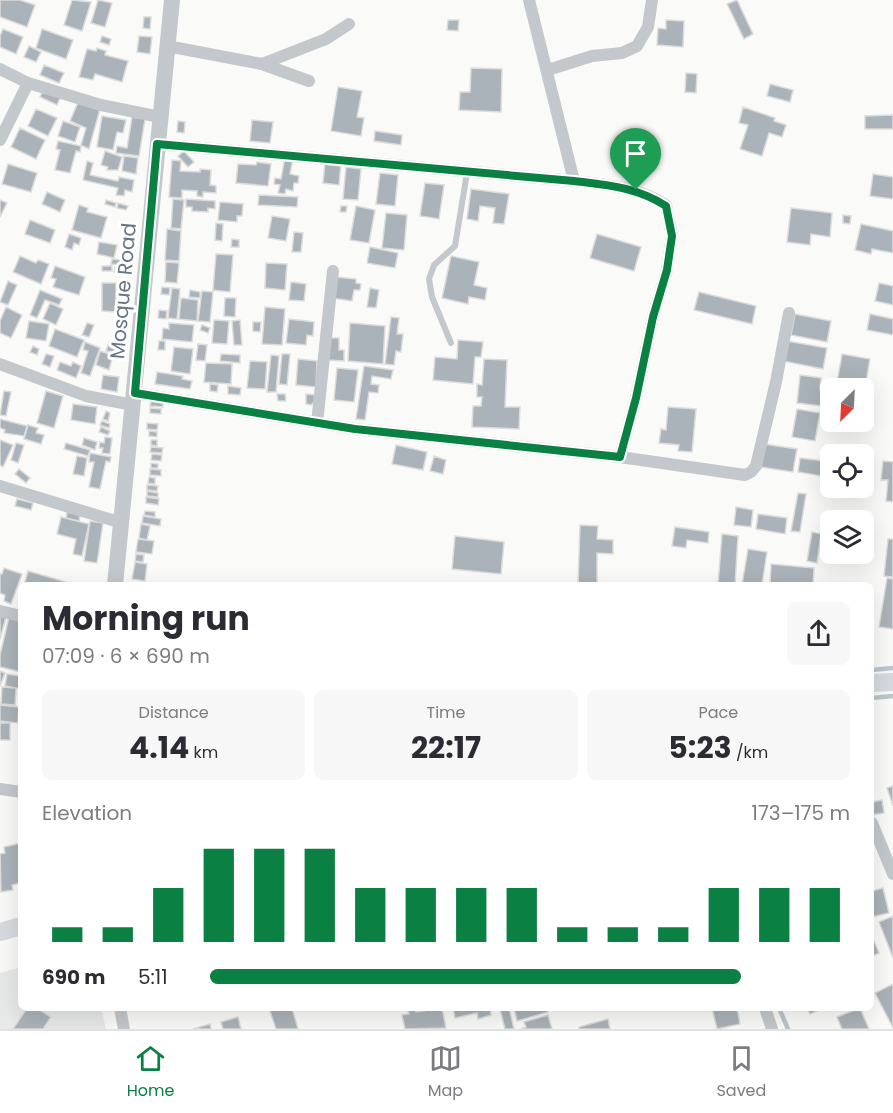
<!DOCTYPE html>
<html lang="en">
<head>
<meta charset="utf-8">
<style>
  :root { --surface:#fff; --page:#f7f7f7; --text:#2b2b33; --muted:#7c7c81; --line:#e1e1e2; --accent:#0b8043 }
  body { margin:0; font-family:Poppins,sans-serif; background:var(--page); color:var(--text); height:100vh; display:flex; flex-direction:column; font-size:22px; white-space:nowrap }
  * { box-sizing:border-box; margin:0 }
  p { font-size:20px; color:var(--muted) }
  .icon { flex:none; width:33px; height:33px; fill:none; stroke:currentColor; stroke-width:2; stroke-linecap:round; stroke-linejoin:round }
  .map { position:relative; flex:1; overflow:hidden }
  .panel { position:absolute; left:18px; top:582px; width:856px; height:429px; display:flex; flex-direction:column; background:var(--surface); border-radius:9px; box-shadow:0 6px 24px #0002 }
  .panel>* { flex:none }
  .needle { width:39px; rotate:204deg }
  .buttons { position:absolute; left:820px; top:378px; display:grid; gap:12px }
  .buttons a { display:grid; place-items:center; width:54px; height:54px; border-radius:9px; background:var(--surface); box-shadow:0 6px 24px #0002; font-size:30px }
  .pin { position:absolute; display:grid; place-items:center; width:51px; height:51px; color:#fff; margin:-62px -26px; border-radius:50% 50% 50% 0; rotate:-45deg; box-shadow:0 0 6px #0007 }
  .pin .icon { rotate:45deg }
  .round { display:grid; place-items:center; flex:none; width:63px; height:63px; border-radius:9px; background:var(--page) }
  .overview { display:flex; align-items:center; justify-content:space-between; height:102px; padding:0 24px }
  h1 { font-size:33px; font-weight:700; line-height:45px }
  .metrics { display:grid; grid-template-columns:repeat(3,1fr); gap:9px; height:102px; padding:6px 24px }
  .metrics div { display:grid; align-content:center; border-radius:9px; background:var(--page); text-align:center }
  .metrics b { font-size:30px; font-weight:700 }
  .metrics small { font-size:16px; font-weight:400 }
  .metrics p { font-size:16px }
  .chart { height:168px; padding:12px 24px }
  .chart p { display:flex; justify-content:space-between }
  .chart svg { width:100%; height:108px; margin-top:6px; stroke:var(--accent); stroke-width:6 }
  ul { padding:0 24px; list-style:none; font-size:20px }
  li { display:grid; grid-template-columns:96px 72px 1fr; align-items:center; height:45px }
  li i { height:15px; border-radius:8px; background:var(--accent) }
  .tab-bar { display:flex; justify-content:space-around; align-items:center; height:84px; border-top:2px solid var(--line); background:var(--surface); font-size:16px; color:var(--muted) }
  .tab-bar a { display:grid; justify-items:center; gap:3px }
  .tab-bar .active { color:var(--accent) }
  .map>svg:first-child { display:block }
  .built { fill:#e8e9e9 }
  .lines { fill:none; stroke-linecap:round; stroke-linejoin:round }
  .stream { stroke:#bbc7cb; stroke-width:4.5 }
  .building { fill:#aab3b9; stroke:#dcdcda; stroke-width:1.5 }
  .service { stroke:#c3c8cc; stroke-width:6 }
  .minor { stroke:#c3c8cc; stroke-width:12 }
  .tertiary { stroke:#c3c8cc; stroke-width:16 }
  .secondary { stroke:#d6dbdf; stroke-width:18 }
  .route-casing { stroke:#fff; stroke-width:12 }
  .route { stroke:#0b8043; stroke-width:8 }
  .labels { text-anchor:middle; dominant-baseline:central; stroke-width:6; stroke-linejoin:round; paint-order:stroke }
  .street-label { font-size:20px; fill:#657683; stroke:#fff }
</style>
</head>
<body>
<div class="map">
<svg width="893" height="1029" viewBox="0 0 893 1029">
  <rect width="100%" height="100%" fill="#fafaf8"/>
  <path class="built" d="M21,967v41h80l5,21h-106v-56z"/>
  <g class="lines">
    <path class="stream" d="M872,670l21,-2
      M872,698l21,-2
      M779,1008l9,21"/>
  </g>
  <path class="building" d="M0,0h20l15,5 -8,22 -27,-10z
    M72,0l19,2 -9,29 -18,-6z
    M98,0l14,3 -7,24 -14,-4z
    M737,0l16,34 -9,5 -17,-35z
    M144,17h7l-1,12 -7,-1z
    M448,20h11l-1,11 -11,-1z
    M666,20l18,1 -1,26 -26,-2 1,-17 8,1z
    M3,29l20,8 -7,17 -16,-7v-11z
    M42,29l31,11 -7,19 -30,-11z
    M102,36l9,3 -2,6 -9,-3z
    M139,36l13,1 -2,17 -13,-2z
    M29,46l12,6 -5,10 -12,-5z
    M97,48l9,3 -1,4 23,6 -6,21 -27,-8 -2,6 -14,-3 8,-28 9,2z
    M44,65l20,8 -5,10 -19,-8z
    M471,68l31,1 -1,43 -42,-2 1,-18h10z
    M686,73l11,1 -1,19 -11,-1z
    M770,84l23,6 -3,12 -23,-6z
    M338,87l24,4 -5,26 7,1 -3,18 -30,-5z
    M44,89l17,7 -4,9 -17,-8z
    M79,100l21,9 -11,40 -8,-4 5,-17 -16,-7z
    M743,107l32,11 -1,3 12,4 -4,12 -13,-4 -7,23 -22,-7 8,-24 -9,-2z
    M36,109l21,9 -9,18 -20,-10z
    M893,115v14h-28v-13z
    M102,116l24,4 -3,13 -6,-1 -4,18 -16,-3z
    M132,117l13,2 -6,37 -23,-3 1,-7 10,2z
    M252,120l21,2 -3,21 -20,-2z
    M63,121l17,6 -5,15 -17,-6z
    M178,121l7,1 -1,11 -7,-1z
    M20,128l25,12 -9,19 -25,-12z
    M375,131l27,4 -1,10 -27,-4z
    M58,141l23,5 -1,6 -4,-1 -6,22 -15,-3 5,-20 -4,-1z
    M105,151l17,6 -4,13h-11l1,-3 -7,-2z
    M184,151l10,11 -6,5 -10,-11z
    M124,156l14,2 -2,16 -14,-3z
    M285,157l8,2 -3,15 9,2 -1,7h-4l-1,8 -7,-2 -1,5 -7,-1 2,-8 -6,-1 1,-6 6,1z
    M172,160l9,1 -1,10 20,1v-3l11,1 -1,15 6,1v7l-13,-1v5l-6,-1v-5l-15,-1v8l-13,-1z
    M87,161l6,2 -3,12 28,6 1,-4 15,3 -2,12 -7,-2 -1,6 -8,-1 2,-7 -35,-8z
    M257,162l14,2 -3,22 -32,-3 2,-19 18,1z
    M325,162l16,2 -2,21 -16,-2z
    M8,164l29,9 -6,19 -29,-8z
    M346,167l15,2 -3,31 -15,-1z
    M380,173l18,2 -3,31 -19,-2z
    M873,174l20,3v22l-23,-3z
    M425,183l19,2 -5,34 -19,-3z
    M471,189l38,5 -5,30 -11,-1 2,-15 -15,-2 -2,15 -11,-2z
    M47,192l18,8 -5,12 -18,-8z
    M259,195l39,2 -1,10 -39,-2z
    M173,199l11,1 -3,29 -10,-1z
    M186,199l29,2v8l-7,-1v4l-16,-1v-4h-6z
    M0,200l7,3 -7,14z
    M106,200l10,3 -1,4 -10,-3z
    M220,202l23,2 -1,12h-5v6l-19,-2z
    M118,203l10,3 -2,4 -9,-2z
    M79,205l9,3 -1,4 20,5 -6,21 -29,-8z
    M341,206h6l-1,6h-6z
    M356,206l19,4 -6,33 -19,-3z
    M791,208l41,5 -2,24 -19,-3 -1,11 -23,-3z
    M386,213l21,2 -3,35 -22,-2z
    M843,215l8,1 -1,8 -7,-1z
    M272,216l18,3 -4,22 -18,-3z
    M30,220l25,10 -5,13 -25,-9z
    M216,223l7,1 -1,17 -7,-1z
    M861,224l32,7v22l-21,-4 -1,5 -16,-4z
    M167,229l14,2 -2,30 -14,-1z
    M294,232l9,1 -2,19h-9z
    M69,234l12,4 -2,7 -5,-2 -2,7 -7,-3z
    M597,234l44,13 -7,24 -44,-13z
    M232,239l7,1v7h-8z
    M99,242l18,3 -3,13 -17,-4z
    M370,247l28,6 -3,15 -28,-5z
    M216,254l17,1 -3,37 -17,-2z
    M20,256l16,7 2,-3 11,4 -8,20 -28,-12z
    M451,256l28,6 -5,23 13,3 -2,12 -16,-3 -1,7 -26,-6z
    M112,259l10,1v5l-11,-1z
    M166,262l13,1 -2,20 -12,-1z
    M266,263l21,1 -2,26 -20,-2z
    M55,266l30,11 -6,18 -26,-8 3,-8 -5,-1z
    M102,266h10v5h-10z
    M115,267h8v6l-9,-1z
    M335,277l21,2v4l5,1 -1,6h-6l-2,11 -20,-3z
    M8,281l9,4 -9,20 -8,-3z
    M291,282l15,2 -2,17 -15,-1z
    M102,283h14v29l-14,-1z
    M879,283l14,3v19l-18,-4z
    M162,287l8,1 -1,7 -8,-1z
    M172,288l8,1 -3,30 -9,-1z
    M370,288l9,2 -3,18 -9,-1z
    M40,290l22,9 -3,6 -14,-5 -8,18 -7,-3z
    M190,290l10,2v6l-11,-1z
    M202,291l11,1 -3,30 -12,-1z
    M699,292l57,14 -4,18 -58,-14z
    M181,298l17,2 -1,21 -18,-2z
    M225,298h11l-1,19 -11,-1z
    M50,303l13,6 -7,16 -13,-6z
    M6,307l16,8 -11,23 -11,-5v-12z
    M265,307l20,2 -3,36 -20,-1z
    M159,310l8,1 -1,8 -8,-1z
    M795,314l36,7 -4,21 -36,-7z
    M870,314l23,5v16l-26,-5z
    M391,317l8,1 -2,16h6l-2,18 -5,-1 -2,14 -9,-1z
    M289,319l25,3 -1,14 -6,-1 -1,10 -20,-2z
    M214,320l15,1 -2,23 -15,-1z
    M240,320l2,25h-8l-2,-24z
    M29,321l20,3 -3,17 -20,-3z
    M253,322h8l-1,10 -7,-1z
    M87,323l7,2 -5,12 -7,-2z
    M169,323l25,2 -2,17 -30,-3 1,-11 6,1z
    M350,323l35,3 -2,38 -35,-3z
    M202,325l8,3 -2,5 -8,-3z
    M55,329l29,11 -7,17 -28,-11z
    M329,338h10v12h5v11l-16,-1z
    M458,340l25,2 -2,15h-6l-2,27 -40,-4 2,-23 22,2z
    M159,341h6v9h-7z
    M787,341l40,7 -4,21 -40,-8z
    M85,342l15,6 -10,28 -9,-3 7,-22 -5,-1z
    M109,342l11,3 -1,4 3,1 -1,4 -15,-3z
    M198,344l9,1 -2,16 -9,-1z
    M33,346l6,3 -2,6 -7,-3z
    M174,347l19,2 -3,25 -19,-3z
    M100,351l13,4 -4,15 -13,-5z
    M46,354l8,2 -4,11 -8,-3z
    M221,354l19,1v8l-20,-2z
    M282,354h8l-3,31 -8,-1z
    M842,354l28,5 -6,35v-6h-28z
    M271,355l8,1 -3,36h-9z
    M298,359l19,2 -1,26 -20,-2z
    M484,359l23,1 -2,47h15l-1,22 -47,-2 1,-21h8l1,-9h-5v-13l5,1z
    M250,361l17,1 -2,27 -18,-1z
    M60,362l11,4 2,-4 8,4 -5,12 -19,-8z
    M206,363l26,1 -1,20 -27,-2z
    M364,366l29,4 -2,9 -19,-3 -1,8 8,1 -1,8 -9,-1 -4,28 -9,-1z
    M337,368l21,2 -4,32 -20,-2z
    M157,372l26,4 -1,3 10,2 -2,8 -35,-5z
    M103,375l16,2 -2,15 -16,-3z
    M800,375l21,3 -1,12 4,1 -2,15 -25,-3z
    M210,384l8,1 -1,7 -7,-1z
    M228,386l13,2 -1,7 -12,-1z
    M4,391l7,1 -5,24 -6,-1z
    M46,391l17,5 -9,32 -17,-5z
    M277,394h8l1,7h-8z
    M306,394l9,1 -1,7 -3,3 -5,-1z
    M151,400l12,1v6l-13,-1z
    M73,404l24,3 -2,17 -24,-4z
    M668,407l28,2 -4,43 -14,-1 1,-6 -20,-2 2,-14 5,1z
    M150,408l11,1v5l-11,-1z
    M797,409l23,4 -5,28 -23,-4z
    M106,411l4,2 -2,8 -5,-2z
    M0,419l27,7 -3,10 -20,-3 1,-3 -5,-2z
    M102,421l8,3 -1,4 -9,-3z
    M147,423l11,1 -1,6 -10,-1z
    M28,425l10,3 -2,5 8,2 -3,9 -17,-5z
    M101,427l9,4 -2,4 -9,-3z
    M149,431l8,1v5l-8,-1z
    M105,437l7,1 -2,16 -8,-1 1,-5h-4l1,-6 4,1z
    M84,438l13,4 -2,8 -13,-5z
    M0,440l13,5 -10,22 -3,-2z
    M151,440h6v6l-6,-1z
    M16,443l8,2 -6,18 -7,-3z
    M66,443l24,7 -2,6 -24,-7z
    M764,444l33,5 -4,23 -32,-5z
    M396,445l31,7 -4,18 -31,-6z
    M151,447l12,1 -1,5 -12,-1z
    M828,447l15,2 -1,5h2h-13v19h-5z
    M90,453l21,4 -1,5 -4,-1 -6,28 -11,-2 5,-25h-5z
    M152,454l10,1 -1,6 -10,-1z
    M77,456l10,2 -3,18 -11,-2z
    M434,456l12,4 -3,14 -13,-3z
    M800,458l24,3 -3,15 -23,-4z
    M883,461l10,1v40l-7,-1 2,-21h-7z
    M151,463l7,1v4h-7z
    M19,469l11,9 -4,5 -11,-9z
    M150,469l11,1v6l-11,-1z
    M149,477l6,1v6l-7,-1z
    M147,485l11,1 -1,5 -10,-1z
    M147,491l11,2v4l-11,-1z
    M798,493l8,1 -6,38 -9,-1z
    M146,497l13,2 -1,6 -12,-2z
    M17,499l16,4 -2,7 -16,-4z
    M736,507l17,3 -2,17 -17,-2z
    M145,511l10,1v5l-11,-2z
    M67,512l13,3 -1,6 -13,-3z
    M758,514l29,4 -2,16 -29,-5z
    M143,516l18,3 -1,7 -18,-3z
    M61,517l28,7 -7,32 -9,-2 3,-15 -19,-5z
    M90,521l13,2 -6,40 -13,-2z
    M141,524l9,2 -3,14 -8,-2z
    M580,525l18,1 -1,13 16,1v14l-16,-1v32h-19z
    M675,527l34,5 -1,11 -21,-3 -1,8 -14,-2z
    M812,532l9,2 -4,29 -10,-2z
    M722,534l16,2 -3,49h-17z
    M455,536l49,6 -3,32 -49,-5z
    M138,539l16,2 -2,13 -16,-2z
    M888,539h5v38l-9,-1z
    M748,549l19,3 -5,33 -20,-1z
    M136,554l8,1 -1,7 -8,-1z
    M135,562l12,2 -2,17 -13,-2z
    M771,564l43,4 -1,17h-43z
    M4,568l18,6 -11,30 -7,-3 1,-6 -5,-2v-19h2z
    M28,571l48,14h-52z
    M887,578l6,1v50l-14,-2z
    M0,616l6,1 -6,22z
    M9,617l12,3v52l-21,-5v-12z
    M0,671l5,2 -5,13z
    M7,674l14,2v13l-16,-3z
    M2,687l14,1 -1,17 -14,-1z
    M0,705l19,2 -1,16 -18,-2z
    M0,723h10v17h-10z
    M893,786v20l-6,-18z
    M882,800l2,13 -12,2v-13z
    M21,843v40l-9,2 1,5 -12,2 -1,-38 5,-1 -1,-6z
    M883,888l6,25 -17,4v-26z
    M893,916v42l-14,-36z
    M872,936l7,17 -7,3z
    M893,984v44l-18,-35z
    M27,1008h10l14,9 -8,12h-30z
    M269,1008h23l6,21h-22z
    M442,1008l4,20 -41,1 -3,-14 7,-1 -1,-3 7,-2 1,3z
    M453,1008h37l1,7 -13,4 -1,-6 -22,5z
    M509,1008l5,21h-9l-5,-20z
    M514,1008h33l1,4 -31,9z
    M712,1008h25l3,16 -23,5z
    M807,1008h17l-14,6z
    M860,1008l9,21h-27l-5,-12z
    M548,1015l4,14h-31l5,-2 -2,-5z
    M238,1017l3,12h-18l-2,-7z
    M608,1019l2,10h-31v-2z
    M210,1024l1,5h-18z"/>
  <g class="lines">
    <path class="service" d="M451,343l-19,-46 -3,-18 5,-14 21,-19 12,-73"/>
    <path class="minor" d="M529,0l45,181
      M167,46l95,18 47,17
      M262,64l64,-25 23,-15
      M0,69l28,14 73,22 59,12
      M548,70l44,-14 30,-3 15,-7 11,-19 4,-27
      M0,140l28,-57
      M157,144l417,37c33,4 63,6 92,24l6,31 -5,34 -14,47 -17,81 -16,59
      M0,364l86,32 47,9
      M135,393l220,36 265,28 125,18 6,-3 5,-6 20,-84 13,-69
      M317,423l16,-152
      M0,486l122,37
      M0,611l21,5
      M0,789l21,3
      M872,823l21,51
      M120,1008l4,21
      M765,1008l7,21"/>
    <path class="tertiary" d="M115,585l57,-585"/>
    <path class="secondary" d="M872,683l21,-1
      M0,932l21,-6"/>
  </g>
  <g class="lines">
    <g class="route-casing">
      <path id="route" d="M157,144l417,37c33,4 63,6 92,25l6,30 -5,34 -14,47 -17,81 -16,59 -265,-28 -220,-36z"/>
    </g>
    <use href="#route" class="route"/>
  </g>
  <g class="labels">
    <g class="street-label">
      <text transform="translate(123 291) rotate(-85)">Mosque Road</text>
    </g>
  </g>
</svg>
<div class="buttons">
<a><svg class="needle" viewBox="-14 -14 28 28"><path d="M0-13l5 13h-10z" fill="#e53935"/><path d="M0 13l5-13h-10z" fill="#7c7c81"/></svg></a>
<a><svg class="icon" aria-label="locate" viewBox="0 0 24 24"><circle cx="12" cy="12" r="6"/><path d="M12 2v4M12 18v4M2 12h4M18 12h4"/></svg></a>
<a><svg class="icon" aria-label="layers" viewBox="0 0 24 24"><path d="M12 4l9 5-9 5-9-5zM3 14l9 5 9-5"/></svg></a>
</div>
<div class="pin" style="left:636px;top:190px;background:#1e9e55"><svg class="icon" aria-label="arrive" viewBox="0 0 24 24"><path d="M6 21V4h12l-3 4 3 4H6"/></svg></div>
<section class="panel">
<div class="overview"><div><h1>Morning run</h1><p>07:09 · 6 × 690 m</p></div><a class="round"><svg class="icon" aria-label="share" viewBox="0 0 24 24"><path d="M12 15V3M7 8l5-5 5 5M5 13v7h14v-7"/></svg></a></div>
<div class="metrics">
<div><p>Distance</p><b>4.14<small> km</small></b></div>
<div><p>Time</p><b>22:17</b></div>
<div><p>Pace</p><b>5:23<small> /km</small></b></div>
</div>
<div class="chart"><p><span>Elevation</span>173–175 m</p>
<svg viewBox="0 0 160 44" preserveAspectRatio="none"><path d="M5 44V38M15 44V38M25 44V22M35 44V6M45 44V6M55 44V6M65 44V22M75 44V22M85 44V22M95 44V22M105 44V38M115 44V38M125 44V38M135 44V22M145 44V22M155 44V22"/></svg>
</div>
<ul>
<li><b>690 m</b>5:11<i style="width:83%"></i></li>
</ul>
</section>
</div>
<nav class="tab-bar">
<a class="active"><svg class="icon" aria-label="home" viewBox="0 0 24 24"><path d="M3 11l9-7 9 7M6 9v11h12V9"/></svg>Home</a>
<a><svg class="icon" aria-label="map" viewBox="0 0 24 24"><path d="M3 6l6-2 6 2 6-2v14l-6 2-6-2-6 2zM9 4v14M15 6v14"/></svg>Map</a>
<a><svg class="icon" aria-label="saved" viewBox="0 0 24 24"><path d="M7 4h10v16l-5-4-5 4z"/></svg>Saved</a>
</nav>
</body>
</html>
